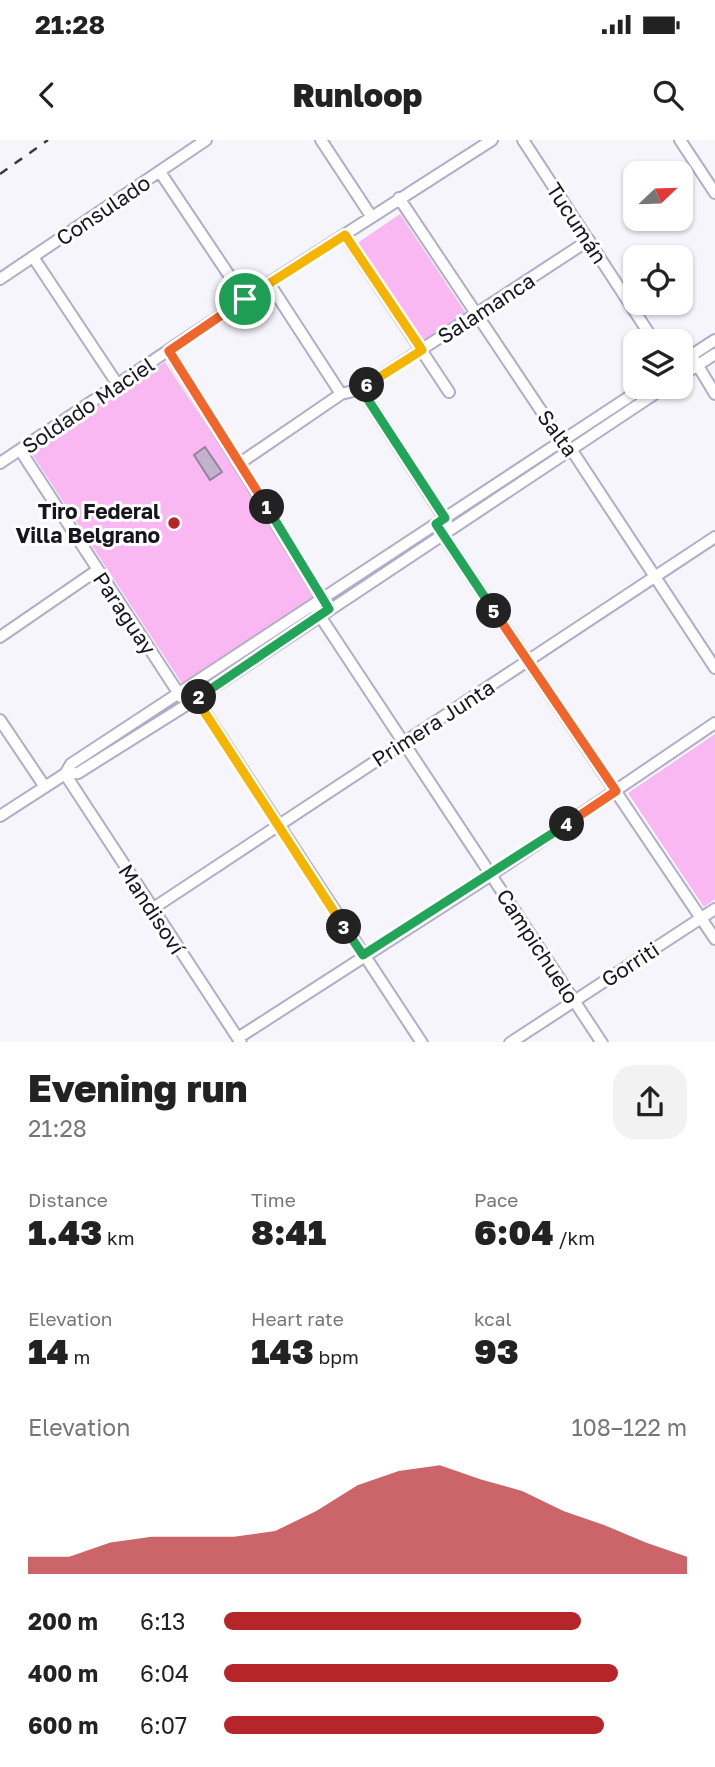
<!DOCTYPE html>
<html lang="en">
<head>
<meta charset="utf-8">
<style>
  :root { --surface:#fff; --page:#f2f2f2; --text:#222; --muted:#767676; --accent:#b6252a }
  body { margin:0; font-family:"Golos Text",sans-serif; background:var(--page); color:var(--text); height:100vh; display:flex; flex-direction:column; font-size:26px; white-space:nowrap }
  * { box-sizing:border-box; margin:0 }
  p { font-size:23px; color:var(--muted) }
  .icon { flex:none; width:38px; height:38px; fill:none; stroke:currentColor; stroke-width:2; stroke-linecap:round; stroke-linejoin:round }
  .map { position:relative; height:902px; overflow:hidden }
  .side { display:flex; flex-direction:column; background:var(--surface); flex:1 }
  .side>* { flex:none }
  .needle { width:46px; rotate:67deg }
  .tools { position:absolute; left:623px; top:21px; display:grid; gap:14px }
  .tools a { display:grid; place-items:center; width:70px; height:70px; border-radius:14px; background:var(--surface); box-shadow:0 2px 5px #0004; font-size:35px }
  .pin { position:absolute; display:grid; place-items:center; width:60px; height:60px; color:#fff; margin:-30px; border:4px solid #fff; border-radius:50%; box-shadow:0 2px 7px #0007 }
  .km { position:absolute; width:35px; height:35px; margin:-18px; border-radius:50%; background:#222; color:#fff; font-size:19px; line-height:35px; text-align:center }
  .round { display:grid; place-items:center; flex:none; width:74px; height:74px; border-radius:21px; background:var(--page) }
  .summary { display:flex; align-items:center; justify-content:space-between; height:119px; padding:0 28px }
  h1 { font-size:38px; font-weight:800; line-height:52px }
  .metrics { display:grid; grid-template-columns:repeat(3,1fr); gap:10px; height:119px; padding:7px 28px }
  .metrics div { display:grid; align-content:center }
  .metrics b { font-size:35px; font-weight:800 }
  .metrics small { font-size:19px; font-weight:400 }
  .metrics p { font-size:19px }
  .chart { height:196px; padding:14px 28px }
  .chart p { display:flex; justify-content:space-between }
  .chart svg { width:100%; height:126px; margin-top:7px; fill:var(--accent); opacity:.7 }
  ul { padding:0 28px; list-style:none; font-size:23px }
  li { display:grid; grid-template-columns:112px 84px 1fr; align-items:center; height:52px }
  li i { height:18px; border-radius:9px; background:var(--accent) }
  .status { display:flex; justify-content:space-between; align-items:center; height:49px; padding:0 35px; background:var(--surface); direction:ltr }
  .status svg { height:19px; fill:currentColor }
  header { display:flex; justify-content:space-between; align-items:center; height:91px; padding:0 28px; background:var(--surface); font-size:32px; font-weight:800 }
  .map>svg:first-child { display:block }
  .green { fill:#fab8f2 }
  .building { fill:#c2b2cd; stroke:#93839d; stroke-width:2 }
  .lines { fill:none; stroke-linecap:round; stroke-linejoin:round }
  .minor-casing { stroke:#b1acc9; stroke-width:14 }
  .minor { stroke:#fff; stroke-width:10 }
  .rail { stroke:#3a3841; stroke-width:2.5; stroke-dasharray:9 9; stroke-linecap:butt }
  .split-1-casing { stroke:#fff; stroke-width:14 }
  .split-2-casing { stroke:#fff; stroke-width:14 }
  .split-3-casing { stroke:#fff; stroke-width:14 }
  .split-4-casing { stroke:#fff; stroke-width:14 }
  .split-5-casing { stroke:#fff; stroke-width:14 }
  .split-6-casing { stroke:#fff; stroke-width:14 }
  .split-7-casing { stroke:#fff; stroke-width:14 }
  .split-1 { stroke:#f0652b; stroke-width:9 }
  .split-2 { stroke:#22a559; stroke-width:9 }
  .split-3 { stroke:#f5b400; stroke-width:9 }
  .split-4 { stroke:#22a559; stroke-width:9 }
  .split-5 { stroke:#f0652b; stroke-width:9 }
  .split-6 { stroke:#22a559; stroke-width:9 }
  .split-7 { stroke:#f5b400; stroke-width:9 }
  .poi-dot { fill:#b6252a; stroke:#fff; stroke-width:2.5 }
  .labels { text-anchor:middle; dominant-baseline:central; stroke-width:6; stroke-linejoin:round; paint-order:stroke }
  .street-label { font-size:21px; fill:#17151f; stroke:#fff }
  .poi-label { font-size:21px; font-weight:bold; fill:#17151f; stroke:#fff; text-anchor:end }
</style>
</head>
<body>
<div class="status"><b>21:28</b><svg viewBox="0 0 49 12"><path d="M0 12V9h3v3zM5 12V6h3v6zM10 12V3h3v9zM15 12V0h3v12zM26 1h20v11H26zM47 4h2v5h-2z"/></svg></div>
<header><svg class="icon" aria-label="back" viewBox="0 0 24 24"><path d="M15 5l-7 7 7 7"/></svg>Runloop<svg class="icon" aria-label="search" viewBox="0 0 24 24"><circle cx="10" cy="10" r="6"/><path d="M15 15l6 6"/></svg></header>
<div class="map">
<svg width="715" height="903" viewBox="0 0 715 903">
  <rect width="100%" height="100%" fill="#f7f5fc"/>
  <path class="green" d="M400,74l67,101 -43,29 -68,-100z
    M165,222l154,234 -136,89 -153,-234z
    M557,310l1,2 -99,65 -2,-3z
    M430,394l2,2 -99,65 -2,-3z
    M307,475l1,2 -107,70 -1,-3z
    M173,563l2,2 -99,65 -2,-3z
    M715,594v165l-11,8 -76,-114z"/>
  <path class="building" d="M205,307l17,25 -12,8 -16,-25z"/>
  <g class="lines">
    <g class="minor-casing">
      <path id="minor" d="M321,0l50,76
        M523,0l131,201
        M680,0l35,53
        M160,32l85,127
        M399,58l163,244 9,7 144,219
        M345,95l104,157
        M33,117l85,128
        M0,139l206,-139
        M269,143l72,111
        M169,211l155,250
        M692,216l23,38
        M681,222l34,-22
        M681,236l34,-22
        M361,249l86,133
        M20,310l161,247
        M0,323l269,-180 223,-143
        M240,323l101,-69 20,-5 228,-149
        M439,389l276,410
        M316,470l286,433
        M0,497l96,-66
        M193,554l229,349
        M0,580l45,67
        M65,634l13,-1 118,-74 469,-312
        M65,634l176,269
        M0,676l65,-42 6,-10 573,-377
        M152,769l563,-372
        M238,898l253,-163 224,-152
        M510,903l205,-134"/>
    </g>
    <use href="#minor" class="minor"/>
    <path class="rail" d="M0,34l48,-34"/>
  </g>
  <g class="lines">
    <g class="split-1-casing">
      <path id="split-1" d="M245,159l-76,52 98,156"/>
    </g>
    <g class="split-2-casing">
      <path id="split-2" d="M199,557l130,-88 -62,-102"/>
    </g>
    <g class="split-3-casing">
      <path id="split-3" d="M199,557l-3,2 148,228"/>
    </g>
    <g class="split-4-casing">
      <path id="split-4" d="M344,787l19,28 204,-131"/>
    </g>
    <g class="split-5-casing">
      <path id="split-5" d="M494,471l122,180 -49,33"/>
    </g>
    <g class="split-6-casing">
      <path id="split-6" d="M367,245l-6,4 84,129 -9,6 58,87"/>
    </g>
    <g class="split-7-casing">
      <path id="split-7" d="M245,159l100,-64 77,115 -55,35"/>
    </g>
    <use href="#split-1" class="split-1"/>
    <use href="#split-2" class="split-2"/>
    <use href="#split-3" class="split-3"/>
    <use href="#split-4" class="split-4"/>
    <use href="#split-5" class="split-5"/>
    <use href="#split-6" class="split-6"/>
    <use href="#split-7" class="split-7"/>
  </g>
  <circle class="poi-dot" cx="174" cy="383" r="7"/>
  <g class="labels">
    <g class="street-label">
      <text transform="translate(103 70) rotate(-34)">Consulado</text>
      <text transform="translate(577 83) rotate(57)">Tucumán</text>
      <text transform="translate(486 168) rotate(-33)">Salamanca</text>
      <text transform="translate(88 265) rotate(-34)">Soldado Maciel</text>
      <text transform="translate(558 293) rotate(54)">Salta</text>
      <text transform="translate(125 473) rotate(56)">Paraguay</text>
      <text transform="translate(433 583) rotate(-33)">Primera Junta</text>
      <text transform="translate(152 769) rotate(57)">Mandisoví</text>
      <text transform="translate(538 806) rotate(57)">Campichuelo</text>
      <text transform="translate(630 824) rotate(-33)">Gorriti</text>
    </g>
    <g class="poi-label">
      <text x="160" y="371">Tiro Federal<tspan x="160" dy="24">Villa Belgrano</tspan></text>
    </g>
  </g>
</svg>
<div class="tools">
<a><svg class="needle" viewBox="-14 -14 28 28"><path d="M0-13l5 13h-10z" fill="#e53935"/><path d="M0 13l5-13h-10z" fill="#767676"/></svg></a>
<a><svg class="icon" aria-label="locate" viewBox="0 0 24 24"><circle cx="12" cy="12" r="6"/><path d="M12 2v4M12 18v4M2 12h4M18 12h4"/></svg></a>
<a><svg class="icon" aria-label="layers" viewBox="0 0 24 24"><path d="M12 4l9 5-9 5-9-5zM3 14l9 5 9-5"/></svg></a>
</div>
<div class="pin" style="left:245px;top:159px;background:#1e9e55"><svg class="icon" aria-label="arrive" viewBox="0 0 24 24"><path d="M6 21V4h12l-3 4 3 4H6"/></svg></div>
<b class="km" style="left:267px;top:367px">1</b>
<b class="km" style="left:199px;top:557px">2</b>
<b class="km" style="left:344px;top:787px">3</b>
<b class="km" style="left:567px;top:684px">4</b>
<b class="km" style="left:494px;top:471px">5</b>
<b class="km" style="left:367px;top:245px">6</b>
</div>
<section class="side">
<div class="summary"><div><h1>Evening run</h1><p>21:28</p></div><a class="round"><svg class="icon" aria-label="share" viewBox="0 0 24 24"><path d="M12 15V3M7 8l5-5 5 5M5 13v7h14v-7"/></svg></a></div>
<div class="metrics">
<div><p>Distance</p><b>1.43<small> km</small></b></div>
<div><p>Time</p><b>8:41</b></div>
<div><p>Pace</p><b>6:04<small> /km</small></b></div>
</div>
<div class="metrics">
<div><p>Elevation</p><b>14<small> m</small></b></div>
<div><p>Heart rate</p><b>143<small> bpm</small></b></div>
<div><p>kcal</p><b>93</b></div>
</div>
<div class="chart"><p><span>Elevation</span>108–122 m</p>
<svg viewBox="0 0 160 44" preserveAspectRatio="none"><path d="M0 44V38L10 38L20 33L30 31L40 31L50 31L60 29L70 22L80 13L90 8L100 6L110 11L120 15L130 22L140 27L150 33L160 38V44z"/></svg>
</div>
<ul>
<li><b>200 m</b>6:13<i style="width:77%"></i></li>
<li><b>400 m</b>6:04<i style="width:85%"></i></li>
<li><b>600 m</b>6:07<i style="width:82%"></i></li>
</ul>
</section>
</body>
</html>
